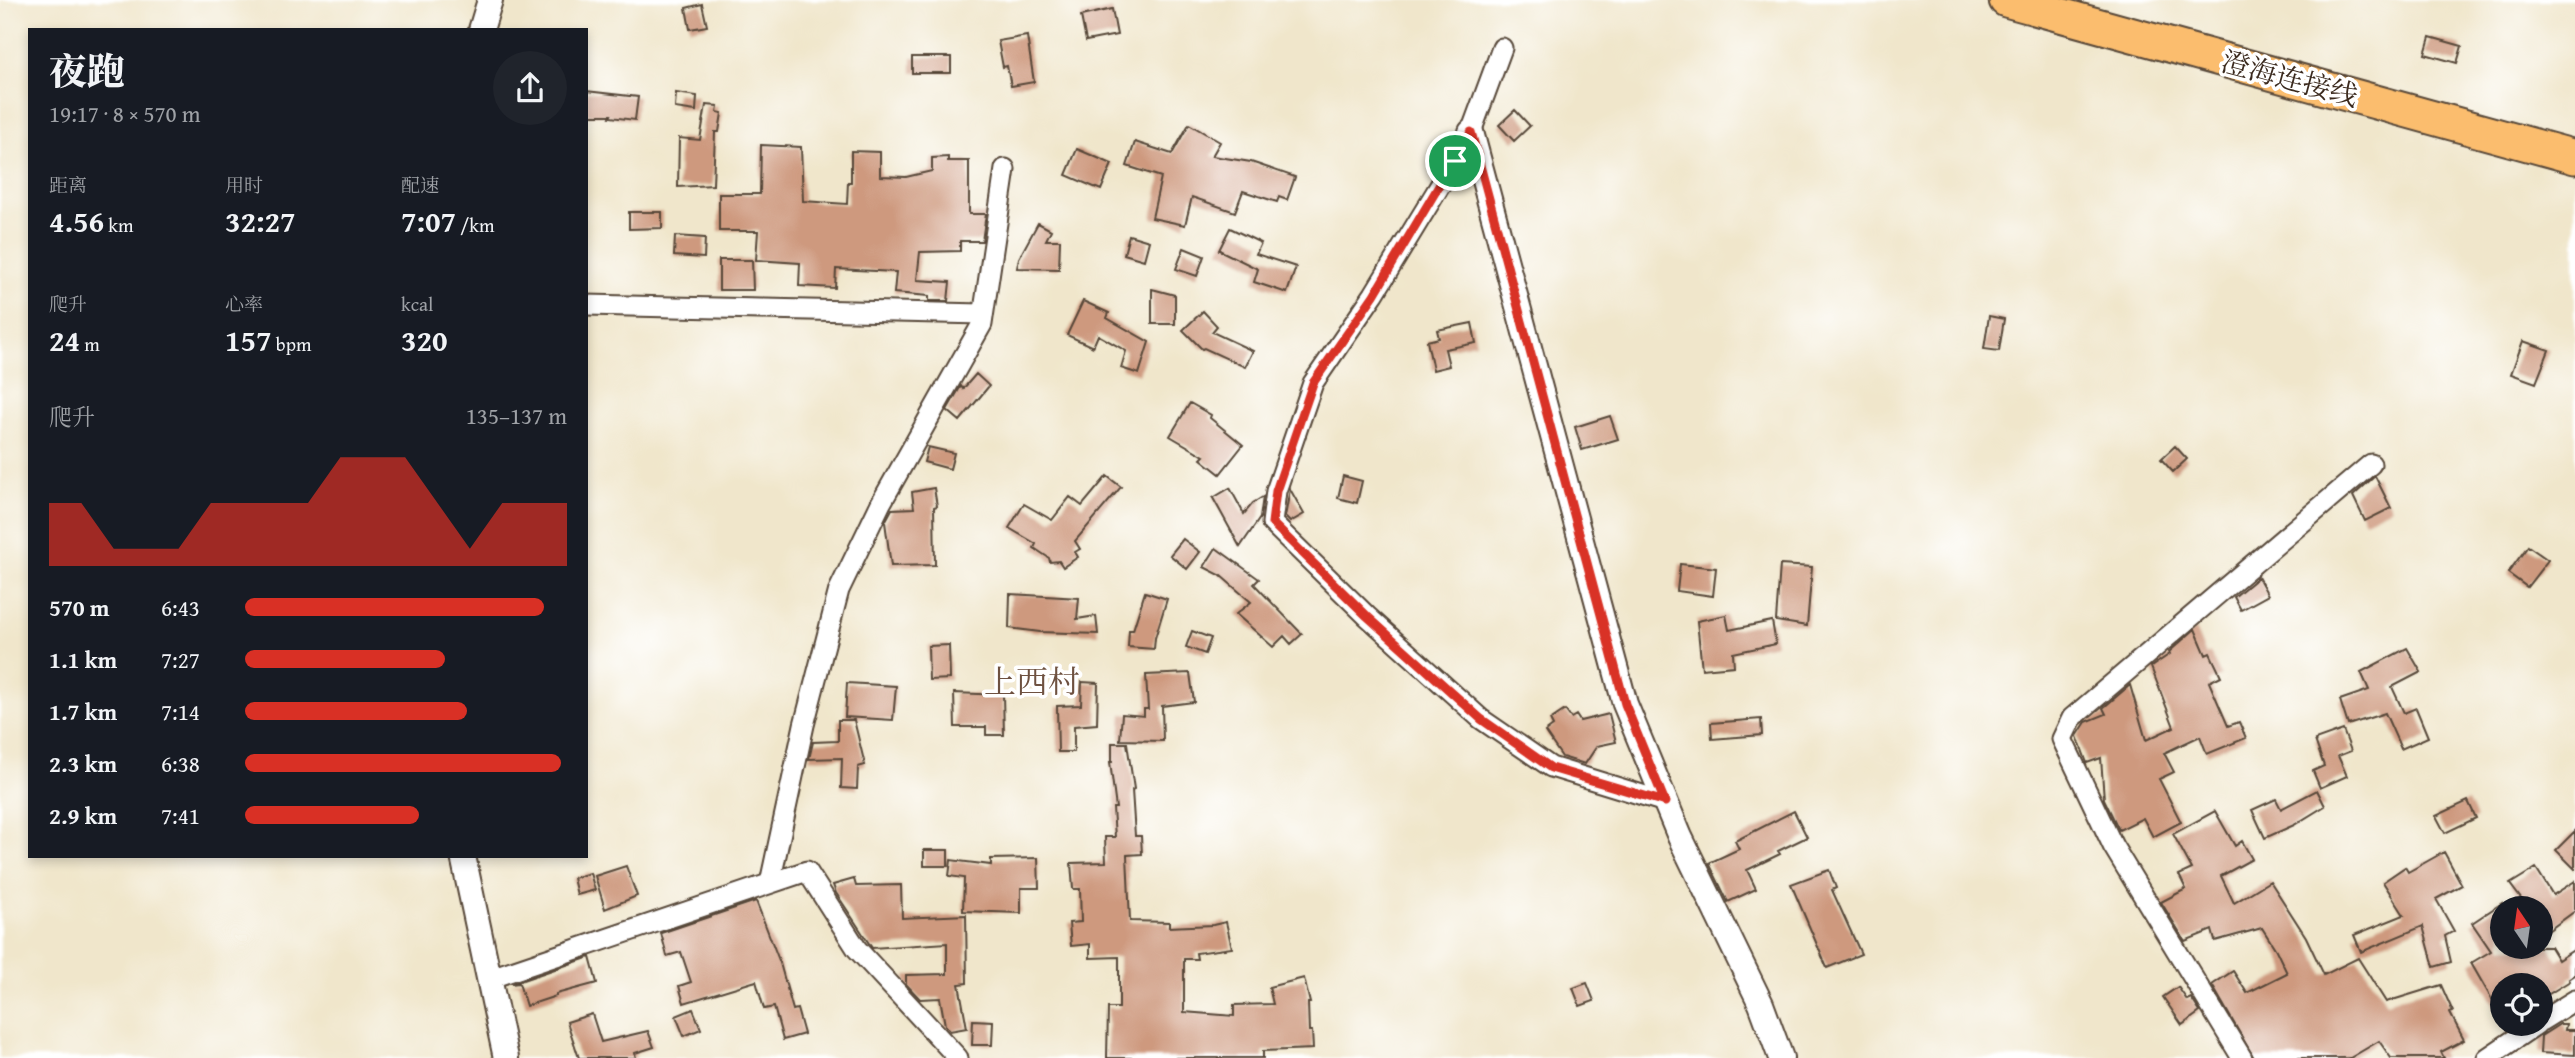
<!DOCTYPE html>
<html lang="zh">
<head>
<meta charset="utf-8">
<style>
  :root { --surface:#171b24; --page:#20242c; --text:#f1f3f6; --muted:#9ea1a6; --accent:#d93025 }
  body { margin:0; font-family:"Gentium Book Plus","Noto Serif SC",serif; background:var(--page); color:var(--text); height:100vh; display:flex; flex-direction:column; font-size:26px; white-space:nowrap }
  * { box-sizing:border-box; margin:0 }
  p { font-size:23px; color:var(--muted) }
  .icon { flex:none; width:38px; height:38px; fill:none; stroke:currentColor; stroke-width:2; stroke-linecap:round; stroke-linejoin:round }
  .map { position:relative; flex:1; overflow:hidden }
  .side { position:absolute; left:28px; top:28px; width:560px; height:830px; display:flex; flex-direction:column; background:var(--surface); border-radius:0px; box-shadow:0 4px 10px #0003 }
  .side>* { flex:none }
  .needle { width:46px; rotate:347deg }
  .tools { position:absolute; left:2490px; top:896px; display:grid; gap:14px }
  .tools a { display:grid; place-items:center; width:63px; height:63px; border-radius:50%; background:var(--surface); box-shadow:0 4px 10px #0003; font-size:35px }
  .pin { position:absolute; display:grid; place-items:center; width:60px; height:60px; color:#fff; margin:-30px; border:4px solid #fff; border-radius:50%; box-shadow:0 2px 7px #0007 }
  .round { display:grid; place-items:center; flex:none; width:74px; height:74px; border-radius:37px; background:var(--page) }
  .overview { display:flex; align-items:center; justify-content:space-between; height:119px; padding:0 21px }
  h1 { font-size:38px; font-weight:800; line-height:52px }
  .metrics { display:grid; grid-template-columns:repeat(3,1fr); gap:10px; height:119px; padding:7px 21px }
  .metrics div { display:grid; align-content:center }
  .metrics b { font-size:30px; font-weight:800 }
  .metrics small { font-size:19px; font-weight:400 }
  .metrics p { font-size:19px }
  .chart { height:196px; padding:14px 21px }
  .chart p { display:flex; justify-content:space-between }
  .chart svg { width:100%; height:126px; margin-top:7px; fill:var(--accent); opacity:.7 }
  ul { padding:0 21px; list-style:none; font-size:23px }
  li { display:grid; grid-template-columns:112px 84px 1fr; align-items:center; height:52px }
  li i { height:18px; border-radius:9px; background:var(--accent) }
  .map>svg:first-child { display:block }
  .building { fill:#ce997e }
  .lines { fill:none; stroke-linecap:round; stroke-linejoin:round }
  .minor-casing { stroke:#564638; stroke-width:23 }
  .tertiary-casing { stroke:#564638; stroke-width:28 }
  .trunk-casing { stroke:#564638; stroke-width:37 }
  .minor { stroke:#fff; stroke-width:19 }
  .tertiary { stroke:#fff; stroke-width:24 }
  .trunk { stroke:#fbbd6e; stroke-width:33 }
  .route-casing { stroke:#fff; stroke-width:14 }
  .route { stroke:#d93025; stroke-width:9 }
  .labels { text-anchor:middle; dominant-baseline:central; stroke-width:7; stroke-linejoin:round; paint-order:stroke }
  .street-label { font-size:28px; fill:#3b2a1e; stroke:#fff }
  .quarter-label { font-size:32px; fill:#6e5140; stroke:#fff }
</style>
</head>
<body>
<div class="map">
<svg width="2575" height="1058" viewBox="0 0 2575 1058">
  <rect width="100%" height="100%" fill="#fff"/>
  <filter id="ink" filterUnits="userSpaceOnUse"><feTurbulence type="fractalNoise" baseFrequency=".0143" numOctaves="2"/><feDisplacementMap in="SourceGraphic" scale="14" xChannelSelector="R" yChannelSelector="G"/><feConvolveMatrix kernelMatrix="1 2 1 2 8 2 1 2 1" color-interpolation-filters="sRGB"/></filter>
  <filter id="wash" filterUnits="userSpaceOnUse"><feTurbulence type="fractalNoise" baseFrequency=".00686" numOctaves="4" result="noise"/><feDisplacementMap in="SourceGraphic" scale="28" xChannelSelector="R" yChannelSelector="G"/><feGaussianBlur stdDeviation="1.57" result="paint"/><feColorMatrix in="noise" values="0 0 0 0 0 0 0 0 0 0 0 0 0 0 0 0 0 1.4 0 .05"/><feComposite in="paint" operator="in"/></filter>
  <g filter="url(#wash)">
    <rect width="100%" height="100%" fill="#f0e6cb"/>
    <g id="blocks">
      <path class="building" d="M702,4l5,22 -17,3 -4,-21z
        M1112,9l5,26 -31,6 -5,-25z
        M1027,36l7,46 -23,4 -4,-20 -4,1 -5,-26z
        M2430,37l32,9 -5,17 -32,-9z
        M912,57h39v16h-39z
        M586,91l52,6 -3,23 -25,-3 1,-2h-25z
        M676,93l21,3 -1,15 -21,-3z
        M706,105l12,1 -1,6 5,1 -3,19h-4l-2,53 -35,2 1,-49 21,2z
        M1515,110l15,16 -16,15 -15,-16z
        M1189,124l31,18 -8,14 39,6 44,15 -8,23 -8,-3 -2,5 -34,-11 -8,21 -43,-15 -7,28 -33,-7 9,-41 -34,-11 8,-24 37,12z
        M761,145l40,2 2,54 44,3 1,-22h3v-31l29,1v24l26,1 26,-6v-13l16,-1v4h21v53h17l-4,27h-22v10l-40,1 -3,28 33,2 -2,19h-19v-5l-35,-3 2,-21 -60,-3 -1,19 -36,-2 1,-23 -44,-3 2,-29h-39v-37h41z
        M1077,149l35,15 -11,26 -35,-15z
        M629,212h33v16l-33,1z
        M1038,223l13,7 -5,10h14l-1,29 -42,-1 2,-10z
        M1230,228l31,15 -5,11 40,13 -9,26 -33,-11 4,-13 -39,-19z
        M1129,235l20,6 -5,19 -20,-6z
        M675,236l30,2 -1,20 -30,-2z
        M1184,248l20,8 -7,20 -21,-7z
        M719,260h33l1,30h-34z
        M1152,289l23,6v29h-23z
        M1083,301l26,12 -2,5 42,24 -10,32 -18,-6 5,-17 -28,-16 -5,12 -26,-12z
        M1203,311l14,15 -5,6 41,19 -8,16 -41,-19 -2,1 -19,-19z
        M1989,316l15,3 -5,32 -15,-2z
        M1472,323l4,20 -31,6 4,17 -16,4 -6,-29 12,-3 -2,-8z
        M2523,341l26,9 -13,33 -25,-9z
        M976,374l13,12 -29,35 -13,-11 14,-24 2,3z
        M1190,403l21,12 -1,3 33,27 -23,29 -19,-15 3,-3 -34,-20z
        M1610,416l8,23 -36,11 -7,-23z
        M2175,446l12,13 -14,13 -12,-13z
        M928,447l26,6 -4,16 -26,-7z
        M1107,476l14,11 -46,54 5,8 -5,3 3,5 -15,10 -4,-6 -9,1 -1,-4 -15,-10 2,-4 -27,-16 15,-24 28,16 18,-23 12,9z
        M1343,476l19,5 -5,22 -19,-5z
        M2375,476l16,32 -26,13 -12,-25z
        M934,488l3,18 -3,1 1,58 -44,1 -6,-44 7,-13 22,-1 -2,-16z
        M1230,488l14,26 9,-11 10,-6 -3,21 -20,29 -27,-49z
        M1290,489l14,25 -14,8 -5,-5z
        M1183,539l17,13 -13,17 -17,-14z
        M2528,546l20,14 -21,27 -19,-14z
        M1216,548l43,31 -5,5 48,50 -11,10 -7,-8 -11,11 -37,-33 15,-12 -31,-27 -16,-8z
        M1680,564l36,4 -3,28 -36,-5z
        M1780,565l32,2 -5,59 -31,-5z
        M2258,577l10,18 -27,15 -7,-13z
        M1145,592l22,7 -12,39 -1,11 -26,-2 1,-17h4z
        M1010,594l69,4 -2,21 19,-3 2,18 -58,-2 -31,-4z
        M1726,615l3,15 43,-9 4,23 -43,9 1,13 -32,3 -5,-48z
        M2195,629l11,26 4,-2 11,23 -12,6 19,44 11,-4 7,16 -39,16 -7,-18 -36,17 10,19 -15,7 22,43 -28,15 -10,-19 -24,12 -15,-31 -3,-41 -14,5 -10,-27 9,-14 20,-8 -3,-6 27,-23 16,55 28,-13 -23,-60 19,-13 -1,-2z
        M1192,631l19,7 -6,16 -19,-7z
        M949,645l1,34 -21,1 -1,-34z
        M2407,648l14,24 -29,15 12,26 12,-5 12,29 -27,12 -16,-36 -37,12 -8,-25 29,-10 -8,-18z
        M1190,673l4,29 -32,4 1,35 -43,-1 2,-26 22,2v-7h4l-2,-34z
        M1082,682l16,1 -1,41 -23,2v26h-16l-1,-46 24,-1z
        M847,683l49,3 -3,34 -48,-3z
        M954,693l49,2 1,40h-18v-8h-31z
        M1565,710l6,8 5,-3 4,6 29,-7 7,28 -19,4 -12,18 -23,-7 -17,-25 8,-6 -3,-6z
        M1761,719l1,16 -50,4 -1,-16z
        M838,720h16l11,45 -7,2 -1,22 -16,-1 1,-30 -33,1 4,-17 25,-1z
        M2343,730l8,21 -13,5 9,20 -27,12 -7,-17 11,-5 -9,-26z
        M1112,743h15l7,46 -2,1 3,46h6l1,18 -15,1 3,66 39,1v5l44,-2 13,-3 6,26 -36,5 1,6h-13v53l50,4v-11l39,-1 -4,-17 35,-9 6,25h-2l1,28h3l1,18 -50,2v7h-156l1,-50h11v-51l-29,1v-14l-19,2 -2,-23 12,-1 -1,-33h-7l-2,-26 35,-1 -1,-25h10l-2,-29h3l-6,-46h2z
        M2317,790l8,16 -31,19 -29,13 -13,-28 24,-11 5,10z
        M2468,801l8,17 -31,15 -9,-17z
        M1794,811l13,26 -29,14 2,3 -33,16 9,19 -28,13 -19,-39 30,-14 -4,-8z
        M2215,811l20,35 7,-5 10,18 -31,17 13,27 36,-22 36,56 18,38 34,-17 28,44 55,-17 12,27 -3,1 14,27 -23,12 3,6h-53l-12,-17 -29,17h-96l-42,-73 21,-14 14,22 40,-20 -11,-23 -14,-22 -47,13 -3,-11 -27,11 -24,-39 25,-13 -7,-14 13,-6 -19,-35z
        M2575,831v38l-19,-19z
        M924,850h24v16h-24z
        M2444,852l18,33 -26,14 18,32 -9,5 6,26 -17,5 -11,-41 -62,26 -7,-17 50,-20 -21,-33 22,-15 3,5z
        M1038,858l1,30h-18v25l-58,-2 1,-33 -15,-2 2,-16 40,5v-6z
        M626,866l11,30 -32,13 -10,-33z
        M2536,868l17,27 22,-14v30l-34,25v-28h-13l-18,-24z
        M1829,870l7,18 -4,2 29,64 -34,14 -36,-84z
        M590,873l5,17 -18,5 -4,-17z
        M854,879l2,7 45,-1 1,33 64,-3 1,68 -8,1 8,44 -17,3 -5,-6 -5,-27 -20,1 -14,-15v-9l41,-1v-31l-75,5 -36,-55 -3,-8z
        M756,901l24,62 13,47 4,-1 7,25 -21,6 -9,-33 -10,2 -8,-28 -72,22 -5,-17 12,-4 -10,-30 -14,4 -6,-23z
        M2502,903v44h48l8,13 17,-11v26l-6,4 1,2 -26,16v-2l-3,1v-11h-39v32l-31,-54 20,-12 -19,-28z
        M590,957l7,26 -41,11v2l-30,10 -7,-23 -8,1z
        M1587,983l7,18 -14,5 -7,-18z
        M2178,987l9,13 4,-2 9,14 -18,13 -19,-28z
        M693,1009l8,20 -17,7 -8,-20z
        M592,1014l9,28 47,-11 6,16 -19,6 1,5h-57l-12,-36z
        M973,1020l20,1 -1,24h-20z
        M2560,1024h6l-1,6h10v25l-35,-2 1,-17z"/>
    </g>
  </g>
  <g filter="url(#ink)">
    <use href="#blocks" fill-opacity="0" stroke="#564638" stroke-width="2"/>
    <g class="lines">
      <g class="minor-casing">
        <path id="minor" d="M1502,48l-31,84 -16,29 -81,133 -61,89 -37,108 -4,32 95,93 114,103 70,48 114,35
          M586,305l397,9
          M770,883l34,-158 35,-135 42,-87 101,-179 23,-155
          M488,979l319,-108 50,78 101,109
          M2541,1021l34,-21
          M2242,1058l-129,-212 -51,-107 10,-21 299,-254
          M2487,1058l50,-34"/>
      </g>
      <g class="tertiary-casing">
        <path id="tertiary" d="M481,30l9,-30
          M1471,132l154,572 55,133 81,167 20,54
          M463,856l43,202"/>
      </g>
      <g class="trunk-casing">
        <path id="trunk" d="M2006,0l569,157"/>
      </g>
      <use href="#minor" class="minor"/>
      <use href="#tertiary" class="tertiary"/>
      <use href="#trunk" class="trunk"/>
    </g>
  </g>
  <g class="lines" filter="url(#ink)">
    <g class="route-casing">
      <path id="route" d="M1471,132l154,572 40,98 -114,-34 -70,-49 -114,-103 -95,-93 4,-32 37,-108 61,-88z"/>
    </g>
    <use href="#route" class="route"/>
  </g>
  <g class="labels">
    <g class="street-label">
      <text transform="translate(2290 78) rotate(15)">澄海连接线</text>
    </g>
    <g class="quarter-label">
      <text x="1032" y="681">上西村</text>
    </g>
  </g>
</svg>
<div class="tools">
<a><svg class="needle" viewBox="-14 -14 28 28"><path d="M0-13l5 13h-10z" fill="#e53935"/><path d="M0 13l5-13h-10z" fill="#9ea1a6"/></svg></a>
<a><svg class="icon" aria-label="locate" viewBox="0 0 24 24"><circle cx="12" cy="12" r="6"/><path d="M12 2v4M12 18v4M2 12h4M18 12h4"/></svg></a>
</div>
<div class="pin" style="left:1455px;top:161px;background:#1e9e55"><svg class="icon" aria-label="arrive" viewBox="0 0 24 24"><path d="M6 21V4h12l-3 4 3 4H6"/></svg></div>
<section class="side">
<div class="overview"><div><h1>夜跑</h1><p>19:17 · 8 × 570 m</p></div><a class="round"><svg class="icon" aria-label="share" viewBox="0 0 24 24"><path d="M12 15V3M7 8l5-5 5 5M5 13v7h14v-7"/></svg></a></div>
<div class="metrics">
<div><p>距离</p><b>4.56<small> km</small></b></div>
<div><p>用时</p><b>32:27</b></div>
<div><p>配速</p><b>7:07<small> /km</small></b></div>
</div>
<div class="metrics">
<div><p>爬升</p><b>24<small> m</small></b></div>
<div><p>心率</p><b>157<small> bpm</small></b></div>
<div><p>kcal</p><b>320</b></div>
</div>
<div class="chart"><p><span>爬升</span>135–137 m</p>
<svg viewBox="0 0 160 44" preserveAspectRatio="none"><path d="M0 44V22L10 22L20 38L30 38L40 38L50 22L60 22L70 22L80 22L90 6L100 6L110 6L120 22L130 38L140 22L150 22L160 22V44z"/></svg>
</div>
<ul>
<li><b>570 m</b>6:43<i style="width:93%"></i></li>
<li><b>1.1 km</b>7:27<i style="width:62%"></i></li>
<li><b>1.7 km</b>7:14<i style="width:69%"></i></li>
<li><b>2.3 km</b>6:38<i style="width:98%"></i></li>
<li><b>2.9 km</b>7:41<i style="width:54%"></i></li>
</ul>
</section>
</div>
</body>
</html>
